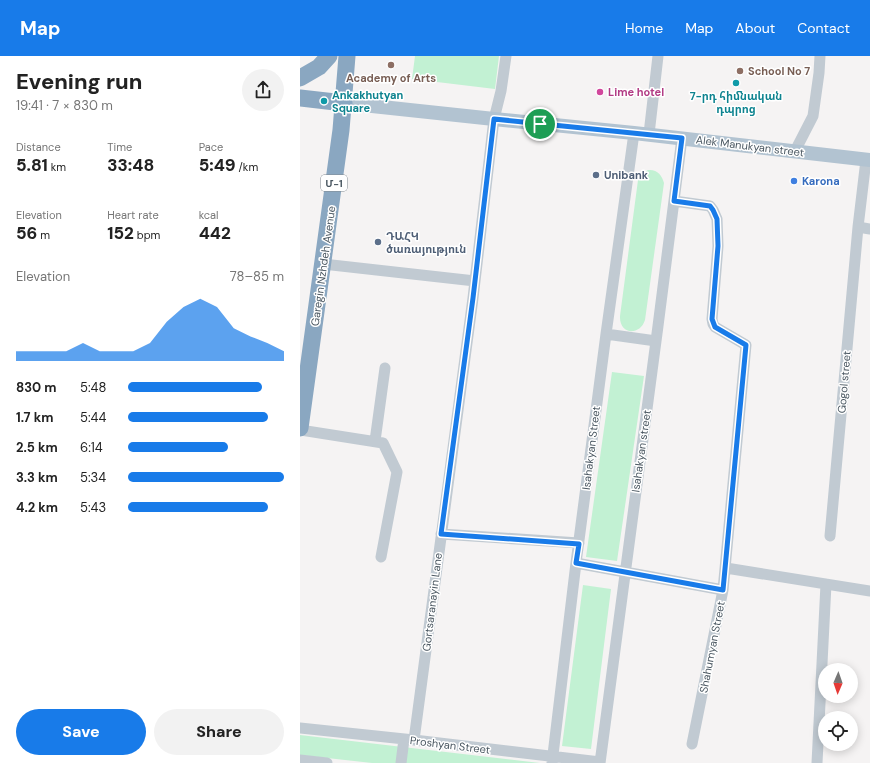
<!DOCTYPE html>
<html lang="en">
<head>
<meta charset="utf-8">
<style>
  :root { --surface:#fff; --page:#f2f2f2; --text:#222; --muted:#767676; --accent:#187be9 }
  body { margin:0; font-family:"DM Sans","Noto Sans Armenian",sans-serif; background:var(--page); color:var(--text); height:100vh; display:flex; flex-direction:column; font-size:15px; white-space:nowrap }
  * { box-sizing:border-box; margin:0 }
  p { font-size:13px; color:var(--muted) }
  .icon { flex:none; width:22px; height:22px; fill:none; stroke:currentColor; stroke-width:2; stroke-linecap:round; stroke-linejoin:round }
  .map { position:relative; flex:1; overflow:hidden }
  .details { display:flex; flex-direction:column; background:var(--surface); width:300px }
  .details>* { flex:none }
  .needle { width:26px; rotate:182deg }
  .fabs { position:absolute; left:518px; top:607px; display:grid; gap:8px }
  .fabs a { display:grid; place-items:center; width:40px; height:40px; border-radius:50%; background:var(--surface); box-shadow:0 2px 10px #0003; font-size:20px }
  .pin { position:absolute; display:grid; place-items:center; width:34px; height:34px; color:#fff; margin:-17px; border:2px solid #fff; border-radius:50%; box-shadow:0 1px 4px #0007 }
  .round { display:grid; place-items:center; flex:none; width:42px; height:42px; border-radius:21px; background:var(--page) }
  .headline { display:flex; align-items:center; justify-content:space-between; height:68px; padding:0 16px }
  h1 { font-size:22px; font-weight:800; line-height:30px }
  .figures { display:grid; grid-template-columns:repeat(3,1fr); gap:6px; height:68px; padding:4px 16px }
  .figures div { display:grid; align-content:center }
  .figures b { font-size:17px; font-weight:800 }
  .figures small { font-size:11px; font-weight:400 }
  .figures p { font-size:11px }
  .chart { height:112px; padding:8px 16px }
  .chart p { display:flex; justify-content:space-between }
  .chart svg { width:100%; height:72px; margin-top:4px; fill:var(--accent); opacity:.7 }
  .action { display:flex; gap:8px; margin-top:auto; padding:8px 16px }
  .action a { flex:1; height:46px; border-radius:24px; background:var(--accent); color:#fff; font-size:16px; font-weight:800; line-height:46px; text-align:center }
  .action a+a { background:var(--page); color:var(--text) }
  ul { padding:0 16px; list-style:none; font-size:13px }
  li { display:grid; grid-template-columns:64px 48px 1fr; align-items:center; height:30px }
  li i { height:10px; border-radius:5px; background:var(--accent) }
  header { display:flex; align-items:center; gap:24px; box-sizing:border-box; height:56px; padding:0 20px; background:var(--accent); color:#fff }
  header strong { font-size:19px }
  nav { display:flex; gap:22px; margin-inline-start:auto; font-size:14px }
  main { display:flex; flex:1; min-height:0 }
  .map>svg:first-child { display:block }
  .green { fill:#c2f1d3 }
  .lines { fill:none; stroke-linecap:round; stroke-linejoin:round }
  .minor { stroke:#c1cad2; stroke-width:11 }
  .major { stroke:#b2c3d1; stroke-width:14 }
  .highway { stroke:#8aa7c1; stroke-width:17 }
  .route-casing { stroke:#fff; stroke-width:8 }
  .route { stroke:#187be9; stroke-width:5 }
  .education-dot { fill:#8d6e63; stroke:#fff; stroke-width:1.5 }
  .culture-dot { fill:#0f9aa8; stroke:#fff; stroke-width:1.5 }
  .hotel-dot { fill:#d1479c; stroke:#fff; stroke-width:1.5 }
  .service-dot { fill:#5c6f8a; stroke:#fff; stroke-width:1.5 }
  .shop-dot { fill:#3f7fe0; stroke:#fff; stroke-width:1.5 }
  .labels { text-anchor:middle; dominant-baseline:central; stroke-width:3; stroke-linejoin:round; paint-order:stroke }
  .shield { fill:#fff; stroke:#808990; stroke-width:1 }
  .shield-label { font-size:10px; font-weight:bold; fill:#4a5761 }
  .education-label { font-size:11px; font-weight:bold; fill:#785e54; stroke:#fff; text-anchor:start }
  .hotel-label { font-size:11px; font-weight:bold; fill:#b23c85; stroke:#fff; text-anchor:start }
  .culture-label { font-size:11px; font-weight:bold; fill:#0d838f; stroke:#fff; text-anchor:start }
  .street-label { font-size:11px; fill:#4a5761; stroke:#fff }
  .service-label { font-size:11px; font-weight:bold; fill:#4e5e75; stroke:#fff; text-anchor:start }
  .shop-label { font-size:11px; font-weight:bold; fill:#366cbe; stroke:#fff; text-anchor:start }
</style>
</head>
<body>
<header>
<strong>Map</strong>
<nav><a>Home</a><a>Map</a><a>About</a><a>Contact</a></nav>
</header>
<main>
<section class="details">
<div class="headline"><div><h1>Evening run</h1><p>19:41 · 7 × 830 m</p></div><a class="round"><svg class="icon" aria-label="share" viewBox="0 0 24 24"><path d="M12 15V3M7 8l5-5 5 5M5 13v7h14v-7"/></svg></a></div>
<div class="figures">
<div><p>Distance</p><b>5.81<small> km</small></b></div>
<div><p>Time</p><b>33:48</b></div>
<div><p>Pace</p><b>5:49<small> /km</small></b></div>
</div>
<div class="figures">
<div><p>Elevation</p><b>56<small> m</small></b></div>
<div><p>Heart rate</p><b>152<small> bpm</small></b></div>
<div><p>kcal</p><b>442</b></div>
</div>
<div class="chart"><p><span>Elevation</span>78–85 m</p>
<svg viewBox="0 0 160 44" preserveAspectRatio="none"><path d="M0 44V38L10 38L20 38L30 38L40 33L50 38L60 38L70 38L80 33L90 20L100 11L110 6L120 11L130 24L140 29L150 33L160 38V44z"/></svg>
</div>
<ul>
<li><b>830 m</b>5:48<i style="width:86%"></i></li>
<li><b>1.7 km</b>5:44<i style="width:90%"></i></li>
<li><b>2.5 km</b>6:14<i style="width:64%"></i></li>
<li><b>3.3 km</b>5:34<i style="width:100%"></i></li>
<li><b>4.2 km</b>5:43<i style="width:90%"></i></li>
</ul>
<div class="action"><a>Save</a><a>Share</a></div>
</section>
<div class="map">
<svg width="570" height="707" viewBox="0 0 570 707">
  <rect width="100%" height="100%" fill="#f5f3f3"/>
  <path class="green" d="M115,0h84l-4,33 -83,-10z
    M348,114c9,-1 14,5 16,13l-19,137c-5,16 -26,15 -25,-4l18,-136 4,-6z
    M312,316l32,4 -27,185 -31,-4z
    M283,529l28,4 -20,160 -29,-3z
    M0,679l240,28h-168l-72,-8z"/>
  <g class="lines">
    <path class="minor" d="M349,78l9,-78
      M495,95l18,-35 6,-43 1,-17
      M374,145l36,5 3,4 4,9 1,27 -6,73 1,5 2,3 31,18 -23,245 -31,154
      M558,171l12,2
      M23,208l152,17
      M306,278l50,7
      M0,374l83,13 14,29 -16,85
      M75,385l10,-73
      M141,478l138,9
      M530,480l28,-309 8,-67
      M276,507l147,27
      M426,512l144,23
      M0,672l114,12 186,22
      M114,684l59,-442 21,-179 7,-28 5,-35
      M0,704l27,3
      M101,707l3,-24
      M252,707l24,-200 30,-229 28,-201
      M300,707l58,-437 24,-188
      M517,707l9,-179"/>
    <path class="major" d="M44,47l150,16 140,14 236,27"/>
    <path class="highway" d="M0,22l19,-11 10,-11
      M0,42l44,5
      M0,372l41,-298 6,-74"/>
  </g>
  <g class="lines">
    <g class="route-casing">
      <path id="route" d="M194,63l188,19 -8,63 36,5 3,4 4,9 1,27 -6,73 3,8 31,18 -23,245 -147,-27 3,-19 -138,-10 32,-236z"/>
    </g>
    <use href="#route" class="route"/>
  </g>
  <g class="education-dot">
    <circle cx="91" cy="9" r="4"/>
    <circle cx="440" cy="15" r="4"/>
  </g>
  <g class="culture-dot">
    <circle cx="436" cy="27" r="4"/>
    <circle cx="24" cy="45" r="4"/>
  </g>
  <circle class="hotel-dot" cx="300" cy="36" r="4"/>
  <g class="service-dot">
    <circle cx="296" cy="119" r="4"/>
    <circle cx="78" cy="186" r="4"/>
  </g>
  <circle class="shop-dot" cx="494" cy="125" r="4"/>
  <g class="labels">
    <rect class="shield" x="21" y="119" width="26" height="16" rx="3"/>
    <g class="shield-label">
      <text x="34" y="127">Մ-1</text>
    </g>
    <g class="education-label">
      <text x="448" y="15">School No 7</text>
      <text x="91" y="22" text-anchor="middle">Academy of Arts</text>
    </g>
    <g class="hotel-label">
      <text x="308" y="36">Lime hotel</text>
    </g>
    <g class="culture-label">
      <text x="32" y="39">Ankakhutyan<tspan x="32" dy="13">Square</tspan></text>
      <text x="436" y="40" text-anchor="middle">7-րդ հիմնական<tspan x="436" dy="13">դպրոց</tspan></text>
    </g>
    <g class="street-label">
      <text transform="translate(450 90) rotate(7)">Alek Manukyan street</text>
      <text transform="translate(23 210) rotate(-82)">Garegin Nzhdeh Avenue</text>
      <text transform="translate(544 326) rotate(-85)">Gogol street</text>
      <text transform="translate(291 392) rotate(-83)">Isahakyan Street</text>
      <text transform="translate(341 395) rotate(-82)">Isahakyan street</text>
      <text transform="translate(132 546) rotate(-83)">Gortsaranayin Lane</text>
      <text transform="translate(412 591) rotate(-79)">Shahumyan Street</text>
      <text transform="translate(150 689) rotate(7)">Proshyan Street</text>
    </g>
    <g class="service-label">
      <text x="304" y="119">Unibank</text>
      <text x="86" y="180">ԴԱՀԿ<tspan x="86" dy="13">ծառայություն</tspan></text>
    </g>
    <g class="shop-label">
      <text x="502" y="125">Karona</text>
    </g>
  </g>
</svg>
<div class="fabs">
<a><svg class="needle" viewBox="-14 -14 28 28"><path d="M0-13l5 13h-10z" fill="#e53935"/><path d="M0 13l5-13h-10z" fill="#767676"/></svg></a>
<a><svg class="icon" aria-label="locate" viewBox="0 0 24 24"><circle cx="12" cy="12" r="6"/><path d="M12 2v4M12 18v4M2 12h4M18 12h4"/></svg></a>
</div>
<div class="pin" style="left:240px;top:68px;background:#1e9e55"><svg class="icon" aria-label="arrive" viewBox="0 0 24 24"><path d="M6 21V4h12l-3 4 3 4H6"/></svg></div>
</div>
</main>
</body>
</html>
